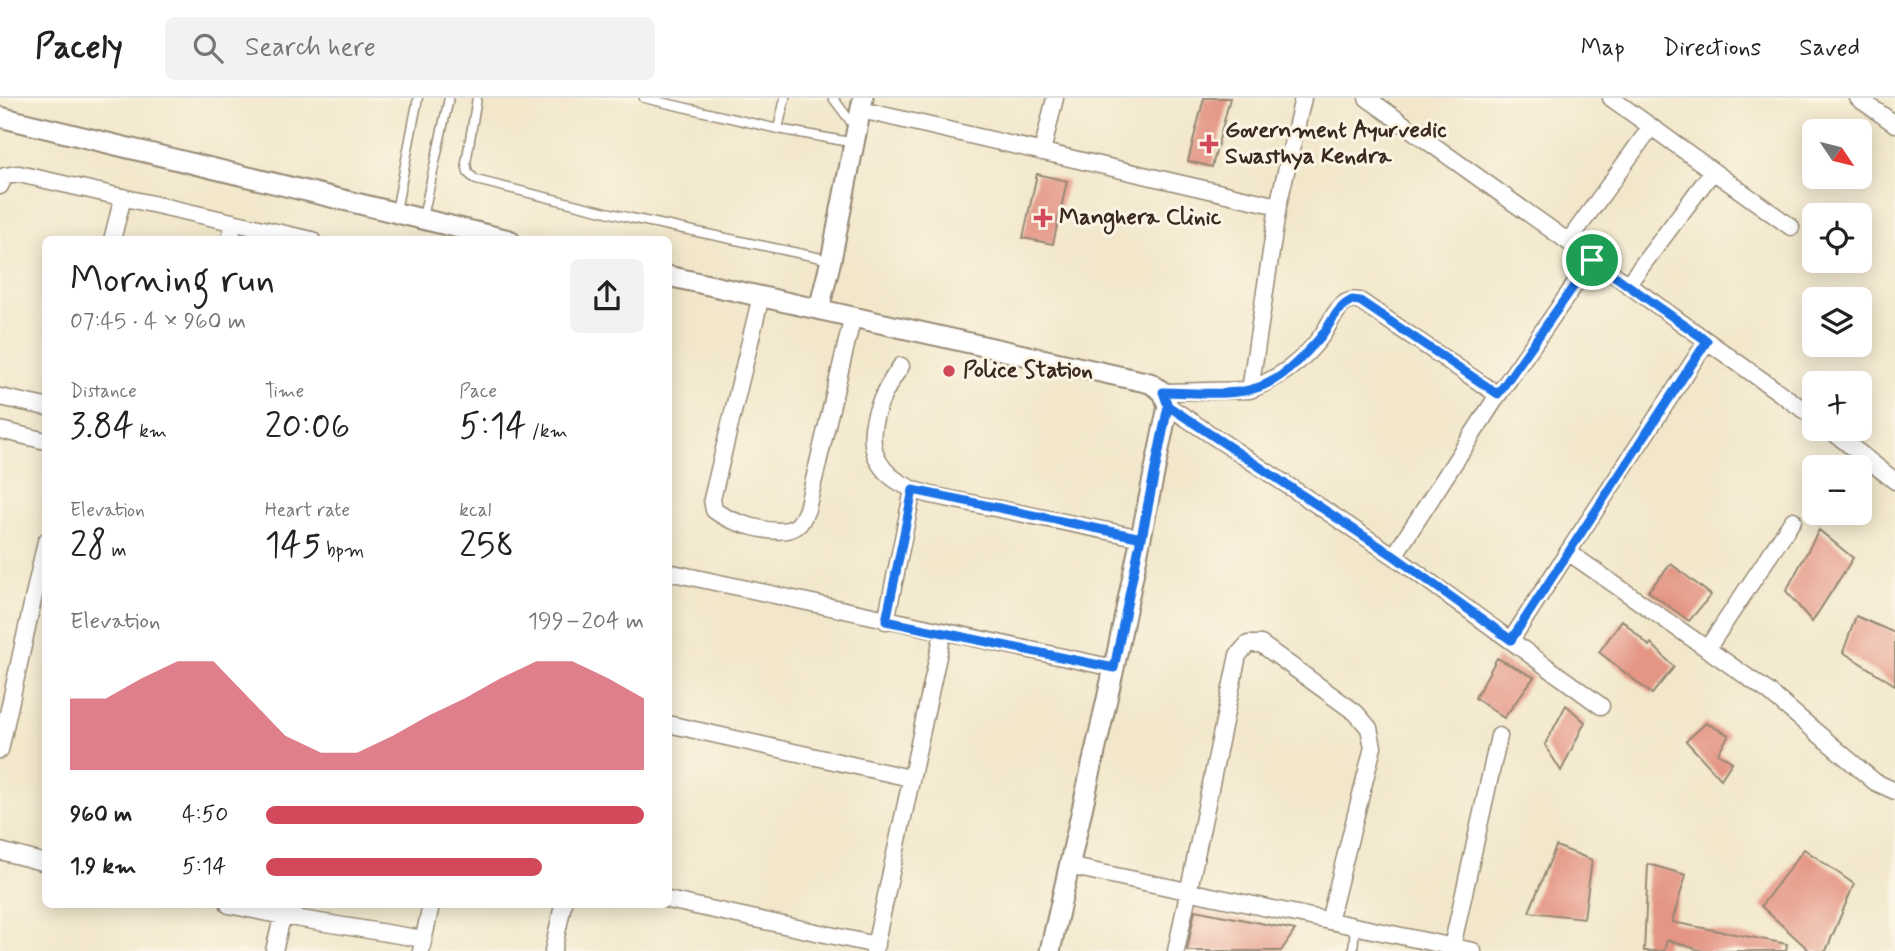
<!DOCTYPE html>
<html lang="en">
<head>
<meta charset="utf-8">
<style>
  :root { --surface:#fff; --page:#f2f2f2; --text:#222; --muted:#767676; --line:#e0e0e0; --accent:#d1495b }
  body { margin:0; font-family:Mynerve,sans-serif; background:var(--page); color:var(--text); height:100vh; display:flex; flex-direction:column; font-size:26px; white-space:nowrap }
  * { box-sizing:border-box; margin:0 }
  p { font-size:23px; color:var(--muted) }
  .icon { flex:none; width:38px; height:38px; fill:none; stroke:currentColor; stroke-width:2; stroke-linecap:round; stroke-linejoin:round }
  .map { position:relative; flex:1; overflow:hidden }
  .sheet { position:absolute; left:42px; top:138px; width:630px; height:672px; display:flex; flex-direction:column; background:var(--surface); border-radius:10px; box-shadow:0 4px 18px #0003 }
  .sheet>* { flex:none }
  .needle { width:46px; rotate:125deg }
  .fabs { position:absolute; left:1802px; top:21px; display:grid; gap:14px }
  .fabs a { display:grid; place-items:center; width:70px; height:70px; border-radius:10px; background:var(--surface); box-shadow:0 4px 18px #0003; font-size:35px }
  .pin { position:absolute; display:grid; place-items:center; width:60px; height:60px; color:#fff; margin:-30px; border:4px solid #fff; border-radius:50%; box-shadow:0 2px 7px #0007 }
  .round { display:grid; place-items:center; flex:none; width:74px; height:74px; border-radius:10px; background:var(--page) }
  .head { display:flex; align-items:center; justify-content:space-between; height:119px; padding:0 28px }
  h1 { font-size:38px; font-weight:600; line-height:52px }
  .metrics { display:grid; grid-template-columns:repeat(3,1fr); gap:10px; height:119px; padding:7px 28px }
  .metrics div { display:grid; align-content:center }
  .metrics b { font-size:35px; font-weight:600 }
  .metrics small { font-size:19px; font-weight:400 }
  .metrics p { font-size:19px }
  .chart { height:196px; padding:14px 28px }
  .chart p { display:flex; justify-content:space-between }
  .chart svg { width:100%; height:126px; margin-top:7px; fill:var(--accent); opacity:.7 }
  ul { padding:0 28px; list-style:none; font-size:23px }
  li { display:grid; grid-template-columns:112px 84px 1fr; align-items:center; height:52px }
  li i { height:18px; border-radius:9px; background:var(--accent) }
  header { display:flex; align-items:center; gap:42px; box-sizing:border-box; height:98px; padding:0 35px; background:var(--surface); border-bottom:2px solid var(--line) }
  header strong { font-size:33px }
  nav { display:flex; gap:38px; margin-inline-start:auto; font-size:24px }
  .search { width:490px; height:63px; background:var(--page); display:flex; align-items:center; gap:18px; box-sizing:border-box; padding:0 24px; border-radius:10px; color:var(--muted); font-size:26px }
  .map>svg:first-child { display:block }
  .building { fill:#e49584 }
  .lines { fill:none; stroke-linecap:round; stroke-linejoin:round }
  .service-casing { stroke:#968874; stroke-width:11 }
  .minor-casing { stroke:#968874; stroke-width:19 }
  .tertiary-casing { stroke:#968874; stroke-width:23 }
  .service { stroke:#fff; stroke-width:8 }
  .minor { stroke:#fff; stroke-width:16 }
  .tertiary { stroke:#fff; stroke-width:19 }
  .route-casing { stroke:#fff; stroke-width:14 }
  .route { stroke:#1a73e8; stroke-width:9 }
  .poi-dot { fill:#d1495b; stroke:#fcf5e5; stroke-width:2.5 }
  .labels { text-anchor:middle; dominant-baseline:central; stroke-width:6; stroke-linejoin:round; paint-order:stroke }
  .poi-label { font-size:23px; font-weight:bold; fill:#3b2a1e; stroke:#fcf5e5; text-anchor:start }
</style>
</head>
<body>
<header>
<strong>Pacely</strong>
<div class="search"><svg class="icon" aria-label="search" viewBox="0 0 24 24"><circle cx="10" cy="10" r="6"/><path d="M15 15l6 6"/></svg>Search here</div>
<nav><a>Map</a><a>Directions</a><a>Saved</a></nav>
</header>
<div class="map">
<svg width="1895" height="853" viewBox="0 0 1895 853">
  <rect width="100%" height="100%" fill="#fcf5e5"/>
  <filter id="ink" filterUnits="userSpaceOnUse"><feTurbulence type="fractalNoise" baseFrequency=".0143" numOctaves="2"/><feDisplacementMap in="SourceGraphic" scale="14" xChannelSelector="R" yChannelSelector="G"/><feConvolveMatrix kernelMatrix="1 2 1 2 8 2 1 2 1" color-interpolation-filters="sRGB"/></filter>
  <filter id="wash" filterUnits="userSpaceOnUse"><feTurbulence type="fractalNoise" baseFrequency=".00686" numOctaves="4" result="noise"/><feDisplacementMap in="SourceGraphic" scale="28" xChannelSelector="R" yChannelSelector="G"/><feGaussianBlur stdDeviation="1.57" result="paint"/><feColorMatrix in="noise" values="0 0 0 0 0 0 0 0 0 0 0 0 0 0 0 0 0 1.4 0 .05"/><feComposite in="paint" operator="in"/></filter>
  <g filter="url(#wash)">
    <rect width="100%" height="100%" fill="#f2e7cb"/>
    <g id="blocks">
      <path class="building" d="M1204,0h26l-18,69 -24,-6z
        M1037,76l30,7 -14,63 -30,-6z
        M1819,432l34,28 -41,64 -26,-31z
        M1671,466l40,31 -22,26 -41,-30z
        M1856,518l39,17v52l-52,-33z
        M1622,522l27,26 2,-3 23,24 -22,27 -53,-42z
        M1497,560l37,19 -30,41 -29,-20z
        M1566,607l19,17 -24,49 -16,-26z
        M1706,625l23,12 -11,18 14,9 -11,17 -35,-38z
        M1556,748l36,14 -8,58 -55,-6z
        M1804,751l50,35 -28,67h-16l-49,-45z
        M1648,766l38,11 -14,47 115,22 -1,7h-83l-36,-11 -3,11h-20z
        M1195,812l100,20 -14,21h-94z"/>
    </g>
  </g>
  <g filter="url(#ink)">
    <use href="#blocks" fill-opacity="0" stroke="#968874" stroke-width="2"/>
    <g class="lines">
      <g class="service-casing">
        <path id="service" d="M477,0l-11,65 2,10 8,7 155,38 200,42
          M644,0l134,31 77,14
          M833,0l21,28
          M778,31l7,-31
          M396,113l22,-113
          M423,119l26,-119
          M1353,853l2,-25"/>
      </g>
      <g class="minor-casing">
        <path id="minor" d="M1367,0l448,320
          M1611,0l180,129
          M1858,0l37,26
          M861,12l417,96 -28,184 -87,2
          M1042,54l13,-54
          M0,88l5,-10 14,-2 293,66
          M1278,108l25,-108
          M112,142l11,-43
          M230,142l4,-18
          M1568,144l83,-115
          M1628,186l85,-113
          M761,198l-49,203 2,11c15,12 63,28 81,17 6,-3 9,-11 12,-18l46,-193
          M1707,243l-139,211 201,140 106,90 20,9
          M901,268c-38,54 -47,109 30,129l211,43
          M1250,292c30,-13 53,-28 73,-56 6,-9 12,-24 22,-31 5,-3 9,-3 15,-2l138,94
          M0,299l46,10
          M1168,308l226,150 207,150
          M1829,331l66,52
          M0,332l46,11
          M1394,458l104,-161 94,-135
          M668,474l446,96
          M886,523l27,-131
          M1511,542l57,-88
          M1707,551l86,-129
          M668,626l242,54
          M0,652l46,-209
          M0,753l46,12
          M1068,768l405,85
          M668,802l208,45
          M229,807l54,11 140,23
          M1452,849l47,-211
          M274,853l11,-46
          M421,853l10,-46
          M553,853l10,-46
          M874,853l69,-318
          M1176,853l62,-296 10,-11h13l95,69 13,15 4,19 -44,174"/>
      </g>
      <g class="tertiary-casing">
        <path id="tertiary" d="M0,19l509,123
          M668,178l482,107 13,9 5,14 -54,262 -64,283
          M819,211l12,-49 32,-162"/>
      </g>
      <use href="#service" class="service"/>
      <use href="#minor" class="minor"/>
      <use href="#tertiary" class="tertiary"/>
    </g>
  </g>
  <g class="lines" filter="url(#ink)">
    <g class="route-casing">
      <path id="route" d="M1592,162l-94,134 -138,-93 -8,-1c-17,8 -22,27 -34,40 -19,21 -40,44 -69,50 -27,6 -58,2 -86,2l5,14 -54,262 -228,-47 27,-131 229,48 26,-132 226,150 117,84 196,-299 -115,-81"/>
    </g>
    <use href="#route" class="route"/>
  </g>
  <g class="poi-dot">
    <path d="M1205.5 35.5h7v7h7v7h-7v7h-7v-7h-7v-7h7z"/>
    <path d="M1039.5 109.5h7v7h7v7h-7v7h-7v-7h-7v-7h7z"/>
    <circle cx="949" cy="273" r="7"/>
  </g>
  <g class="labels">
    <g class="poi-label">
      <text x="1225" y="33">Government Ayurvedic<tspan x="1225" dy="26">Swasthya Kendra</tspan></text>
      <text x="1059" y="120">Manghera Clinic</text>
      <text x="963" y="273">Police Station</text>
    </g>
  </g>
</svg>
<div class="fabs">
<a><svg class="needle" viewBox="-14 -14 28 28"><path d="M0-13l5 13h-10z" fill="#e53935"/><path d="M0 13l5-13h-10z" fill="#767676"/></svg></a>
<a><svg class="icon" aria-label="locate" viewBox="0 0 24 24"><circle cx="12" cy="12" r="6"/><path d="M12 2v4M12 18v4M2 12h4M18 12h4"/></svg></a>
<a><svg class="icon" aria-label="layers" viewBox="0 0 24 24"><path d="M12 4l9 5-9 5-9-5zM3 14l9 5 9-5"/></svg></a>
<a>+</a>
<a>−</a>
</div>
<div class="pin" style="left:1592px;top:162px;background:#1e9e55"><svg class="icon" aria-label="arrive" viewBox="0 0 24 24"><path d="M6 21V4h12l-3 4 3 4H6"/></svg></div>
<section class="sheet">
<div class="head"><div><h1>Morning run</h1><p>07:45 · 4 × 960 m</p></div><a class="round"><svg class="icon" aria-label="share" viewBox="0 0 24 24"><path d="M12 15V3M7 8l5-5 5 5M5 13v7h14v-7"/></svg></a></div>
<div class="metrics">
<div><p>Distance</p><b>3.84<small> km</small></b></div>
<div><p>Time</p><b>20:06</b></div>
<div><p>Pace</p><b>5:14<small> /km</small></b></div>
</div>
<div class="metrics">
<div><p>Elevation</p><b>28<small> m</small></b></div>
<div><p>Heart rate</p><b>145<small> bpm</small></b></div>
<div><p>kcal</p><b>258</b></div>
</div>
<div class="chart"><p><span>Elevation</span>199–204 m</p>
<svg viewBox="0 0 160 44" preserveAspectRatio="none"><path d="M0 44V19L10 19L20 12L30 6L40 6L50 19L60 32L70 38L80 38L90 32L100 25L110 19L120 12L130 6L140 6L150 12L160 19V44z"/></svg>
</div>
<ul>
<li><b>960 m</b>4:50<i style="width:100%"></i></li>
<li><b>1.9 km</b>5:14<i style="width:73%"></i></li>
</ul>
</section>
</div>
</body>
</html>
